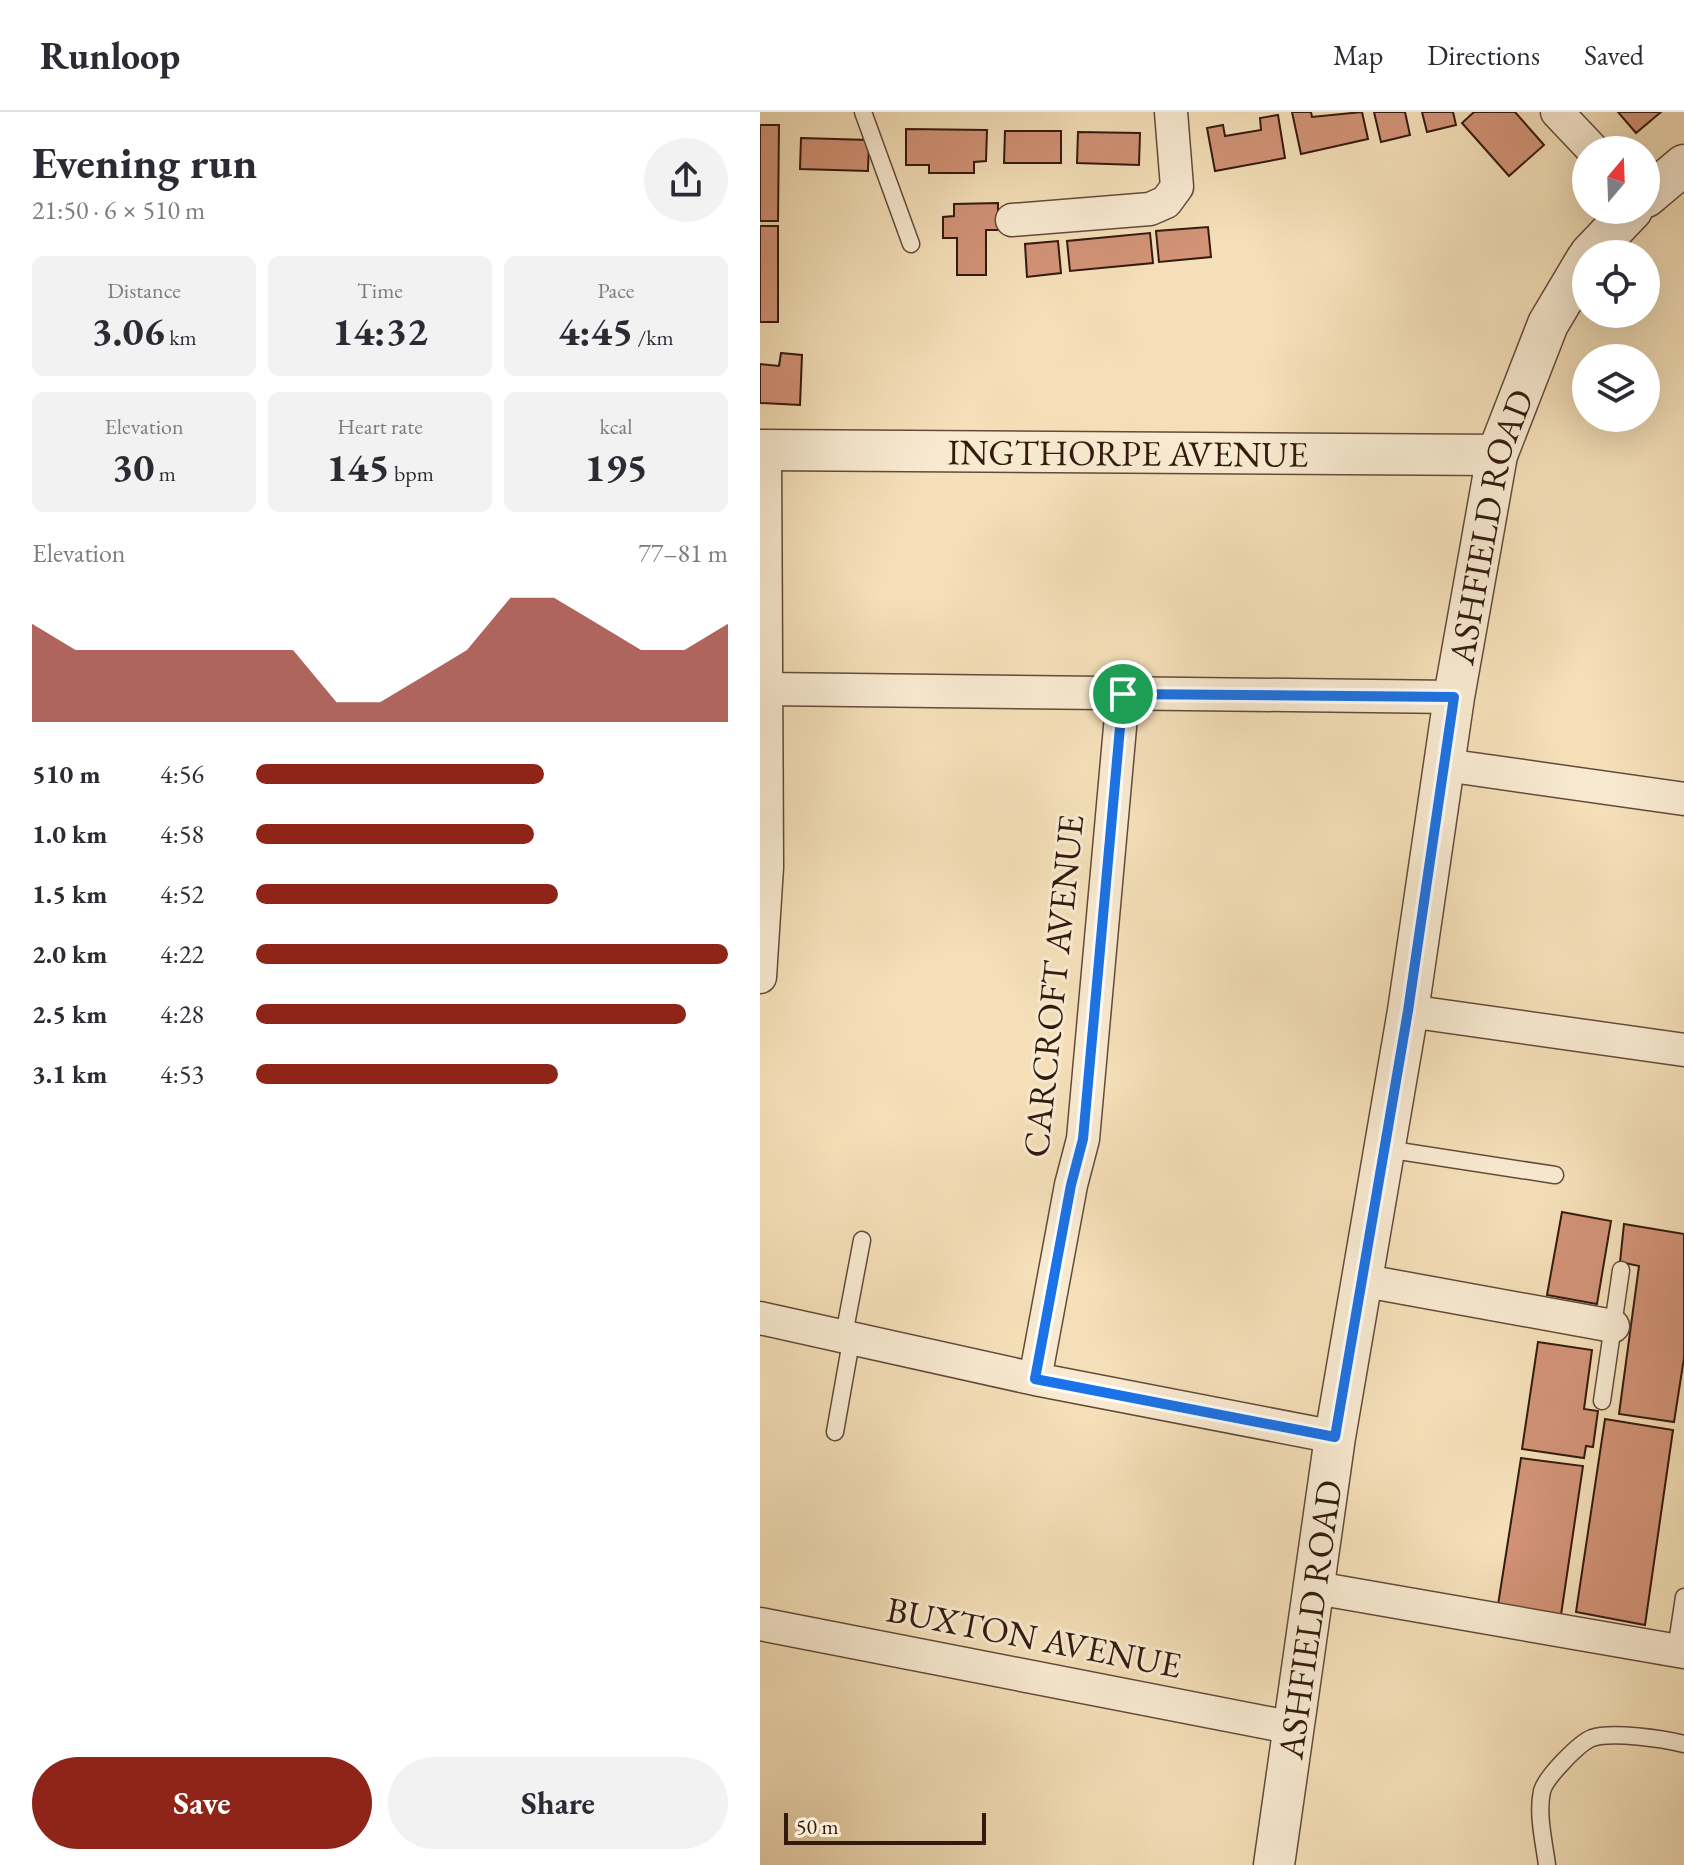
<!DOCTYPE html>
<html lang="en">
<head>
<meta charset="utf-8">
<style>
  :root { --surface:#fff; --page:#f2f2f3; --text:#2b2b33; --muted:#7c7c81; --line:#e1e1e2; --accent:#8f2418 }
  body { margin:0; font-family:"EB Garamond",serif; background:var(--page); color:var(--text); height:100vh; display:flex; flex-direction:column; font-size:30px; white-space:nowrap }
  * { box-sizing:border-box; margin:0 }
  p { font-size:26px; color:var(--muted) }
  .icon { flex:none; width:44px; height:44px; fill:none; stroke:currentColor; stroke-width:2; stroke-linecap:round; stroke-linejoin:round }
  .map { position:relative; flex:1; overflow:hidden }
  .panel { display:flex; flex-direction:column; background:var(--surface); width:760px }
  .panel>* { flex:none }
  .needle { width:52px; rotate:19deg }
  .fabs { position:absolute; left:812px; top:24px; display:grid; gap:16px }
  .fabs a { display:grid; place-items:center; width:88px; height:88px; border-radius:50%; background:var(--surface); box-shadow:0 8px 32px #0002; font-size:40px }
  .scale { position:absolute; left:24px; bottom:20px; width:202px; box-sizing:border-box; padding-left:8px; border:4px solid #34190f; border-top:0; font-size:22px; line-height:28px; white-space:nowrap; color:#34190f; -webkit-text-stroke:6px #f8ead1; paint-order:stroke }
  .pin { position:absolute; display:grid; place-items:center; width:68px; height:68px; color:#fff; margin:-34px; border:4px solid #fff; border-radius:50%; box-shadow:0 2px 8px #0007 }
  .round { display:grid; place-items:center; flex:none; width:84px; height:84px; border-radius:42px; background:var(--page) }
  .summary { display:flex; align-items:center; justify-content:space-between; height:136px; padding:0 32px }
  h1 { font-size:44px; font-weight:700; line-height:60px }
  .metrics { display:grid; grid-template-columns:repeat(3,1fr); gap:12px; height:136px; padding:8px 32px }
  .metrics div { display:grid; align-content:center; border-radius:12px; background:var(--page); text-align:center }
  .metrics b { font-size:40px; font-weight:700 }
  .metrics small { font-size:22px; font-weight:400 }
  .metrics p { font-size:22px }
  .chart { height:224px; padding:16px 32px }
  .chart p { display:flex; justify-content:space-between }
  .chart svg { width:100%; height:144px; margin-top:8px; fill:var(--accent); opacity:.7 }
  .button { display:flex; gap:16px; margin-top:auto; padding:16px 32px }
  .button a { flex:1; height:92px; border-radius:48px; background:var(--accent); color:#fff; font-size:32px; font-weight:700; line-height:92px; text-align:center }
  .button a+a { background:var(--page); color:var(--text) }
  ul { padding:0 32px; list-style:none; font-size:26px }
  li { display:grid; grid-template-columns:128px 96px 1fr; align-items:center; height:60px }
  li i { height:20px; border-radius:10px; background:var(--accent) }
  header { display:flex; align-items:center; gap:48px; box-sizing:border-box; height:112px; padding:0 40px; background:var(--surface); border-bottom:2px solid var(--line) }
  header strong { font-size:38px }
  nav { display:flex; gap:44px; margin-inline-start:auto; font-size:28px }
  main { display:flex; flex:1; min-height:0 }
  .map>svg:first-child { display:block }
  .building { fill:#d29377; stroke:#34190f; stroke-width:2 }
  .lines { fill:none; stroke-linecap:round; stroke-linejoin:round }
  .service-casing { stroke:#644a39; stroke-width:19 }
  .minor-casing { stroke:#644a39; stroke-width:35 }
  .tertiary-casing { stroke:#644a39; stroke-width:43 }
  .service { stroke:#f8ead1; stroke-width:16 }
  .minor { stroke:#f8ead1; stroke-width:32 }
  .tertiary { stroke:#f8ead1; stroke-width:40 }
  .route-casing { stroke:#fff; stroke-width:16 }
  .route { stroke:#1a73e8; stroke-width:10 }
  .labels { text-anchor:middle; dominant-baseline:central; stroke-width:6; stroke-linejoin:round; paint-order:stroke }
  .street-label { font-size:36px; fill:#34190f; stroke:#f8ead1 }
</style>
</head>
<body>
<header>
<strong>Runloop</strong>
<nav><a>Map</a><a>Directions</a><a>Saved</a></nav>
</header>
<main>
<section class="panel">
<div class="summary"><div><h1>Evening run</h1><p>21:50 · 6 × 510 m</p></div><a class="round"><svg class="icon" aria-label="share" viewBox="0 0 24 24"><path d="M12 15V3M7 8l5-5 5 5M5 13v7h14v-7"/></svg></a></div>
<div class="metrics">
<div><p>Distance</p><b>3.06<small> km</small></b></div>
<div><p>Time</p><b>14:32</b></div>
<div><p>Pace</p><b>4:45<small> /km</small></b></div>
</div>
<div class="metrics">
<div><p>Elevation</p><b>30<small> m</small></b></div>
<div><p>Heart rate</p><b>145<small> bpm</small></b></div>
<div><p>kcal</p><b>195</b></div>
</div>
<div class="chart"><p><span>Elevation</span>77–81 m</p>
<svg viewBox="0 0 160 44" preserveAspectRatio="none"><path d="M0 44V14L10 22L20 22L30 22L40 22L50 22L60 22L70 38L80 38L90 30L100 22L110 6L120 6L130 14L140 22L150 22L160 14V44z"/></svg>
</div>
<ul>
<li><b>510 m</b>4:56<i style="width:61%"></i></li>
<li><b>1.0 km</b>4:58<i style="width:59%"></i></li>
<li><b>1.5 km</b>4:52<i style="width:64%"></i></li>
<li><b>2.0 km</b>4:22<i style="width:100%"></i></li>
<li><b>2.5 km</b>4:28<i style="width:91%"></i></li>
<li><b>3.1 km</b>4:53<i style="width:64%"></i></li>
</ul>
<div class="button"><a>Save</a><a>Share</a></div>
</section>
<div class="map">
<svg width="924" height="1753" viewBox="0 0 924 1753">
  <rect width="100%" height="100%" fill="#f4dfb8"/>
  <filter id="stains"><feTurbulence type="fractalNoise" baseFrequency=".0025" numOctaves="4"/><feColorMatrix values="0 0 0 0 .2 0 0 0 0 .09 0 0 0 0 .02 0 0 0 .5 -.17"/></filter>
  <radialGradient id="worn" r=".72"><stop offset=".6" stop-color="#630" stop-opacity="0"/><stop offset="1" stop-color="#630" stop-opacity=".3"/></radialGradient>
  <path class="building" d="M532,0h19l1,5 50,-5 6,27 -67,15z
    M614,0h31l5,23 -29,7z
    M662,0h31l3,13 -29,7z
    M714,0h41l29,33 -35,31 -47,-53z
    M858,0h43l-25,21z
    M518,3l7,43 -70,13 -8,-43 16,-3 2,11 36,-6 -1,-12z
    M0,13h19l-1,96h-18z
    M146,17l81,1 -1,31 -12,1v11h-45v-8h-23z
    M245,19h56v32h-57z
    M318,20l62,1 -1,32 -62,-2z
    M41,26l68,2 -1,31 -68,-2z
    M238,91v27h-12v45h-29v-37h-14v-21l11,-1v-12z
    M0,114h18v96h-18z
    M448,115l3,30 -52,5 -3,-31z
    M390,121l3,30 -83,8 -3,-30z
    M298,129l3,32 -34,4 -2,-33z
    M21,241l21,2 -2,50 -40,-2v-39l19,2z
    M802,1100l49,9 -14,83 -50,-9z
    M864,1112l60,10v124l-10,64 -55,-8 20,-148 -19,-4z
    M778,1230l54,8 -8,59 14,2 -5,36 -7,-1 -2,12 -62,-9z
    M845,1307l68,11 -28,195 -69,-13z
    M761,1346l62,8 -22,149 -63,-10z"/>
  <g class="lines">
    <g class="service-casing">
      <path id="service" d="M103,0l48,132
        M626,1037l169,26
        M84,1223l18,-95
        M842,1289l19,-131
        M75,1320l17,-96
        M916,1538l8,-53
        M787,1753c-3,-23 -10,-51 -5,-74 4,-14 37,-48 50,-53 20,-7 72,1 92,6"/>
    </g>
    <g class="minor-casing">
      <path id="minor" d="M797,0l36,38
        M252,108l138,-11 16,-7 11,-15 -6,-75
        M8,577l686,8
        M685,653l239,34
        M0,865l7,-110 -2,-416
        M648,899l276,39
        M600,1168l253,46
        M0,1206l275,61 300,58
        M275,1267l36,-194 12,-46 40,-445
        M556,1476l368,64
        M0,1512l534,104"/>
    </g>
    <g class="tertiary-casing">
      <g id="tertiary">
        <path d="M886,85l38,-32"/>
        <path d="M830,142l42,-44"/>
        <path id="s1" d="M0,338l737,5"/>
        <path id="s2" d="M514,1753l61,-428 73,-426 46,-314 43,-242 51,-131 38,-64"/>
      </g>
    </g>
    <use href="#service" class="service"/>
    <use href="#minor" class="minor"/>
    <use href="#tertiary" class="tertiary"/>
  </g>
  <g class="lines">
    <g class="route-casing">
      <path id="route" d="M363,582l331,3 -46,314 -73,426 -300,-58 36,-194 12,-46z"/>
    </g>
    <use href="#route" class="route"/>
  </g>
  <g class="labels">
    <g class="street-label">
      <text stroke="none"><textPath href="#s1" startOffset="368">INGTHORPE AVENUE</textPath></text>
      <text stroke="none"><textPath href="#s2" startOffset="1356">ASHFIELD ROAD</textPath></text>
      <text transform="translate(293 874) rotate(-84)">CARCROFT AVENUE</text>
      <text stroke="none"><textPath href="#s2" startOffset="248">ASHFIELD ROAD</textPath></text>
      <text transform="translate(274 1525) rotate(11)">BUXTON AVENUE</text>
    </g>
  </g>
  <rect width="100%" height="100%" filter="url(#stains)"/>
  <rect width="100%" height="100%" fill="url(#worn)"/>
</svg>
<div class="fabs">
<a><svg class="needle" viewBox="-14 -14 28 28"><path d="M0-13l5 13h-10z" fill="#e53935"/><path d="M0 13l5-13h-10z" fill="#7c7c81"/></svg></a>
<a><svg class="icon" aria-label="locate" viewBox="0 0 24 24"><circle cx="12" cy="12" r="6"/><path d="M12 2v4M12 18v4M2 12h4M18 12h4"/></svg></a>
<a><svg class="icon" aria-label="layers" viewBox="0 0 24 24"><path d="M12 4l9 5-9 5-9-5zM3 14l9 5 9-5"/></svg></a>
</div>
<div class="scale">50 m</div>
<div class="pin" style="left:363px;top:582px;background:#1e9e55"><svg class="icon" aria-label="arrive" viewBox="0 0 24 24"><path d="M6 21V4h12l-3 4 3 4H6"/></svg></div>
</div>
</main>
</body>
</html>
